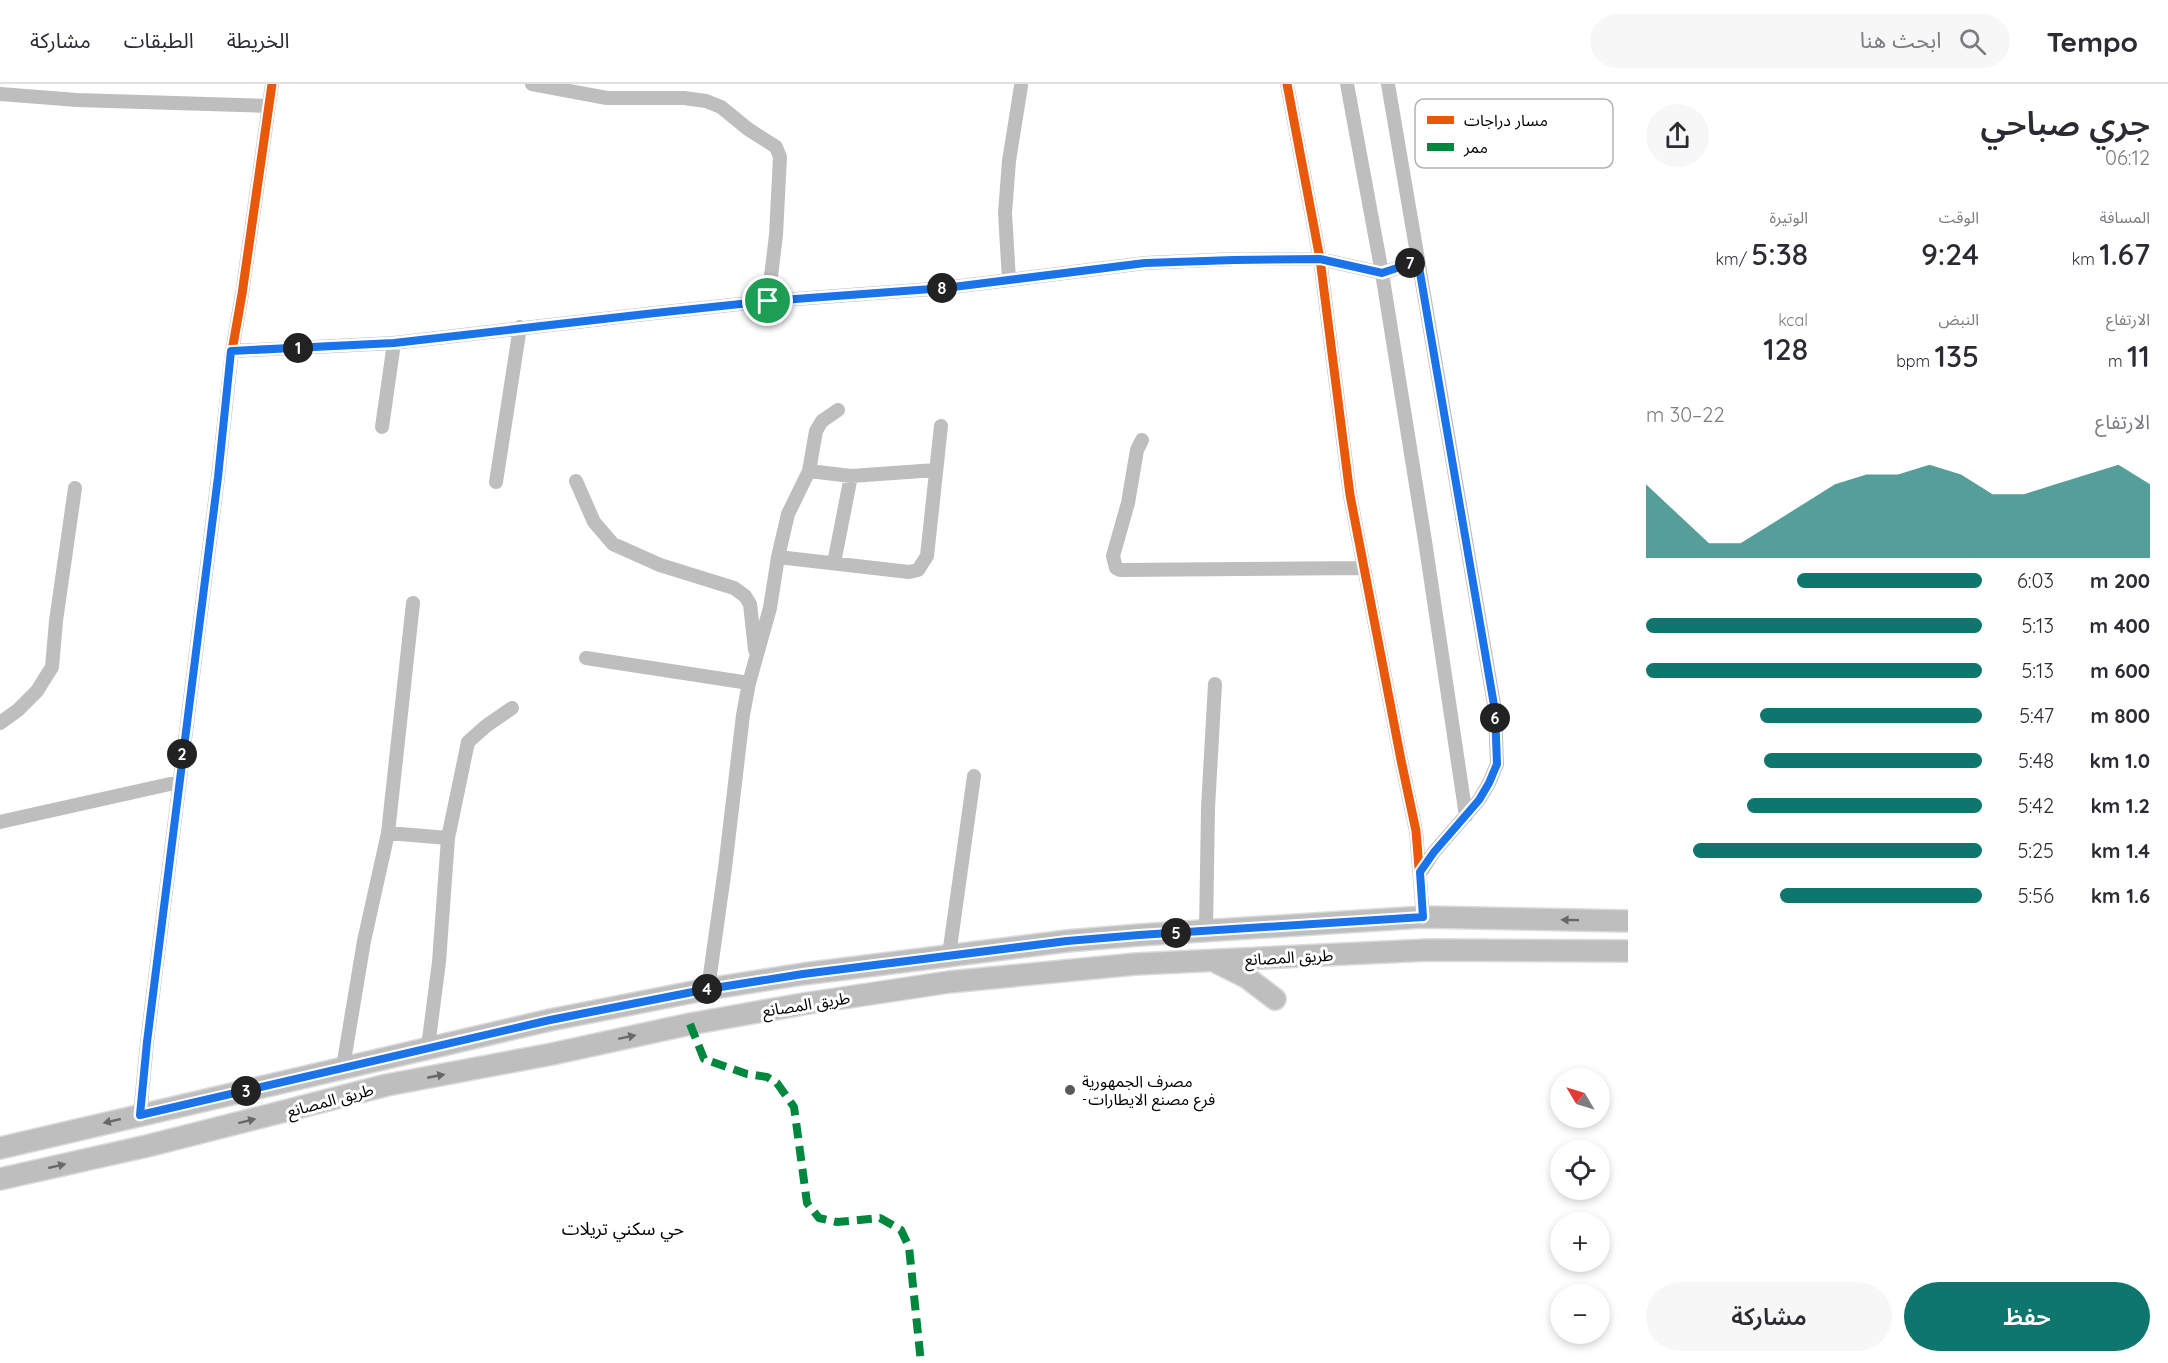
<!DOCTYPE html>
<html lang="ar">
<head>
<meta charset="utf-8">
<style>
  :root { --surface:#fff; --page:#f7f7f7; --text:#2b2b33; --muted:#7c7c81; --line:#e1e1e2; --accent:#0f766e }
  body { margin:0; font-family:Quicksand,"Noto Sans Arabic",sans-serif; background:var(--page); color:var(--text); direction:rtl; height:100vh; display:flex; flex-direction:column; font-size:22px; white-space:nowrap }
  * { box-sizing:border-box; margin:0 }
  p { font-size:20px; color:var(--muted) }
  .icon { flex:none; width:33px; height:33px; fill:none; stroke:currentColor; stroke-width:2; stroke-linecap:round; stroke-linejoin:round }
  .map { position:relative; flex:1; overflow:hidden; direction:ltr }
  .side { display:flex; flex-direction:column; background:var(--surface); width:540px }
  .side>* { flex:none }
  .needle { width:39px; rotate:308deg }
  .controls { position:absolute; left:1550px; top:984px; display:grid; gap:12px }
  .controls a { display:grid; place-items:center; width:60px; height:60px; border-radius:50%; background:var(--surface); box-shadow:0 3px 9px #0003; font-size:30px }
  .pin { position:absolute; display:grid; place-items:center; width:51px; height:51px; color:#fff; margin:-26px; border:3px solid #fff; border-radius:50%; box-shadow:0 2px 6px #0007 }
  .km { position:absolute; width:30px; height:30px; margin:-15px; border-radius:50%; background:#222; color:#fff; font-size:16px; line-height:30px; text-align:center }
  .round { display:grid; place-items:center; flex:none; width:63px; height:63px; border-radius:32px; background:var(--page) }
  .overview { display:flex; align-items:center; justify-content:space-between; height:102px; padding:0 18px }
  h1 { font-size:33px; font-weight:600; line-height:45px }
  .figures { display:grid; grid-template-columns:repeat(3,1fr); gap:9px; height:102px; padding:6px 18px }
  .figures div { display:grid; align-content:center }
  .figures b { font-size:30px; font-weight:600 }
  .figures small { font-size:16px; font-weight:400 }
  .figures p { font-size:16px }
  .chart { height:168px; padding:12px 18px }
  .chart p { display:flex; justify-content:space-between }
  .chart svg { width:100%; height:108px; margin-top:6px; fill:var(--accent); opacity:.7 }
  .action { display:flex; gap:12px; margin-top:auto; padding:12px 18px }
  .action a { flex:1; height:69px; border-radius:36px; background:var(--accent); color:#fff; font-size:24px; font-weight:600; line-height:69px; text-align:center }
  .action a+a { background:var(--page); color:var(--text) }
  ul { padding:0 18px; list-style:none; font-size:20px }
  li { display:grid; grid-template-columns:96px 72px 1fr; align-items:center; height:45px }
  li i { height:15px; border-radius:8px; background:var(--accent) }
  header { display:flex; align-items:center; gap:36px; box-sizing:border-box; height:84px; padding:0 30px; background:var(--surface); border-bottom:2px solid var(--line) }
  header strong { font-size:28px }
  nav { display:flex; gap:33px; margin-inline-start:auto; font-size:21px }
  .search { width:420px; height:54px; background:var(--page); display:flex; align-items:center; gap:15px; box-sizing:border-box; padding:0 21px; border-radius:33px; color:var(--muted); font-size:22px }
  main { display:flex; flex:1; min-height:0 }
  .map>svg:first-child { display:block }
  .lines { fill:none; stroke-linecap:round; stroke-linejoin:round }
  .primary-casing { stroke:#dbdbdb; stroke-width:24 }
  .street { stroke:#bebebe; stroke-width:14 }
  .primary { stroke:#bebebe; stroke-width:21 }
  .quiet { stroke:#00873e; stroke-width:8; stroke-dasharray:15 8; stroke-linecap:butt }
  .cycleway-casing { stroke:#fff; stroke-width:13 }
  .cycleway { stroke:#e8590c; stroke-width:9 }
  .oneway { fill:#686868 }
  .route-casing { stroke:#fff; stroke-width:12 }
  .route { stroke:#1a73e8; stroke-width:8 }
  .poi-dot { fill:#595959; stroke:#fff; stroke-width:2 }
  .labels { text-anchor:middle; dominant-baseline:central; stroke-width:6; stroke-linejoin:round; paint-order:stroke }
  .street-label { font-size:16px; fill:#000; stroke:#fff }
  .poi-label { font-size:16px; fill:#000; stroke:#fff; text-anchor:start }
  .neighbourhood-label { font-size:18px; fill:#000; stroke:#fff }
  .key { fill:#fff; stroke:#b2b2b2; stroke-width:1.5 }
  .key-label { font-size:16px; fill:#000 }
</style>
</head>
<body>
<header>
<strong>Tempo</strong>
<div class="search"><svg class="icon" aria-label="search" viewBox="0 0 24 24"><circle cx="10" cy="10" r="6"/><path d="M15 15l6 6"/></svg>ابحث هنا</div>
<nav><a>الخريطة</a><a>الطبقات</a><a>مشاركة</a></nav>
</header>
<main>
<section class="side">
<div class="overview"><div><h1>جري صباحي</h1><p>06:12</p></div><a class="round"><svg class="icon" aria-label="share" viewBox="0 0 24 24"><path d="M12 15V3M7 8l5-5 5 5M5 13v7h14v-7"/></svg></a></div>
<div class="figures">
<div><p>المسافة</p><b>1.67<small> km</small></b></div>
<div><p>الوقت</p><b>9:24</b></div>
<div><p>الوتيرة</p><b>5:38<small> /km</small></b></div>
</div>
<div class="figures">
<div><p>الارتفاع</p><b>11<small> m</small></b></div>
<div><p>النبض</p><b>135<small> bpm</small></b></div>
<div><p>kcal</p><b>128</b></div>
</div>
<div class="chart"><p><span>الارتفاع</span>22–30 m</p>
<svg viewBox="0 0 160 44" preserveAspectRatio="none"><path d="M0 44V14L10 26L20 38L30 38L40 30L50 22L60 14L70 10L80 10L90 6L100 10L110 18L120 18L130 14L140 10L150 6L160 14V44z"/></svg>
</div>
<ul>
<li><b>200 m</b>6:03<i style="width:55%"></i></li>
<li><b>400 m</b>5:13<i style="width:100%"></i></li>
<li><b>600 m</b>5:13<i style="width:100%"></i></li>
<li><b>800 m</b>5:47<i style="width:66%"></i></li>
<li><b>1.0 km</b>5:48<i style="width:65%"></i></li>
<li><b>1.2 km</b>5:42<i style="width:70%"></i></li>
<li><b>1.4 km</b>5:25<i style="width:86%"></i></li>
<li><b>1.6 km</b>5:56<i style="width:60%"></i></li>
</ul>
<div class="action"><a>حفظ</a><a>مشاركة</a></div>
</section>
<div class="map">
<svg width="1628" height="1279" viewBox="0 0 1628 1279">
  <rect width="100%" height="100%" fill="#fff"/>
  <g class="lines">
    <g class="primary-casing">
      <path id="primary" d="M1218,879l28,14 29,22
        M0,1064l550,-128 158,-31 95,-15 264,-33 72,-6 284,-18 205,4
        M0,1095l147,-33 240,-61 165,-31 138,-30 113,-20 146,-22 187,-18 292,-14 200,1"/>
    </g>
    <path class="street" d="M532,0l75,14h77l22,3 15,6 27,22 28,18 4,10 -4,78 -8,66
      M1287,0l33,175 30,236 51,265 15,71 7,86
      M1347,0l35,189 43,268 41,275
      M1388,0l107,626 2,54 -8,19 -10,17 -45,52 -13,20
      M0,10l77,6 192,6
      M1009,196l-4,-67 4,-52 12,-75
      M232,267l162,-8 261,-30 113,-12 177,-13 200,-25 89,-4h86l62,14 36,-12
      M382,343l12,-84
      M1142,356l-5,10 -9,53 -15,53 3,12 4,2 244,-2
      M809,387l42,5 85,-6
      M576,397l18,41 19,22 47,21 74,23 11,8 5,8 5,46
      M496,398l24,-155
      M778,473l131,15 9,-2 9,-14 14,-130
      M834,479l17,-87
      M586,574l163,25
      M0,639l18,-13 19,-19 15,-24 4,-46 19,-133
      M0,738l179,-40
      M388,749l60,5
      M1206,847l2,-123 7,-124
      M949,871l25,-179
      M708,905l17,-121 18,-153 6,-32 21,-75 8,-51 10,-43 21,-43 7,-40 6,-10 16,-11
      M428,963l11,-85 9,-124 20,-96 18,-16 26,-18
      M343,983l21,-126 24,-108 25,-230
      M140,1031l7,-73 71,-565 14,-126 10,-57 30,-210"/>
    <use href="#primary" class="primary"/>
    <path class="quiet" d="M690,940l14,35 43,15 20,3 10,6 17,24 13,96 12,15 18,4 43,-4 21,12 8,17 12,116"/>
    <g class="cycleway-casing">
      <path id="cycleway" d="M1287,0l33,175 30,236 51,265 15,71 7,86
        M232,267l162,-8 261,-30 113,-12 177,-13 200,-25 89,-4h86l62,14 36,-12
        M140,1031l7,-73 71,-565 14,-126 10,-57 30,-210"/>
    </g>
    <use href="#cycleway" class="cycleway"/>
  </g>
  <defs><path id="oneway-solid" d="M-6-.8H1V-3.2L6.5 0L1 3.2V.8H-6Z" transform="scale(1.5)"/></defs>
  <g class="oneway">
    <use href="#oneway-solid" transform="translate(1570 836) rotate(-179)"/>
    <use href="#oneway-solid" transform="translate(627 953) rotate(-12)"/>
    <use href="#oneway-solid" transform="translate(436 992) rotate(-11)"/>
    <use href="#oneway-solid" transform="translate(112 1037) rotate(167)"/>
    <use href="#oneway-solid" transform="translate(247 1037) rotate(-14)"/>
    <use href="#oneway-solid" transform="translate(57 1082) rotate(-13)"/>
  </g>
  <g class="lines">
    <g class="route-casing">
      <path id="route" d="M1320,175l62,14 36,-12 77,450 2,53 -8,19 -10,17 -45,52 -14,20 3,45 -284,18 -72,6 -264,33 -95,15 -158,31 -410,95 7,-73 71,-565 13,-126 163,-8 261,-30 113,-12 177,-13 200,-25 89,-3z"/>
    </g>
    <use href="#route" class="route"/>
  </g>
  <circle class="poi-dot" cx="1070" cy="1006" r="6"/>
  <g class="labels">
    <g class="street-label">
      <text transform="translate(1289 873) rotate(-3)">طريق المصانع</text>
      <text transform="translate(806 920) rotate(-9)">طريق المصانع</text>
      <text transform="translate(330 1016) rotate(-15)">طريق المصانع</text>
    </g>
    <g class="poi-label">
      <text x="1082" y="997">مصرف الجمهورية<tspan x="1082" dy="18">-فرع مصنع الايطارات</tspan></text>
    </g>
    <g class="neighbourhood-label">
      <text x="623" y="1144">حي سكني تريلات</text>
    </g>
  </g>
  <rect x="1415" y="15" width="198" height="69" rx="9" class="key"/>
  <rect x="1427" y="32" width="27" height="8" fill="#e8590c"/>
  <rect x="1427" y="59" width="27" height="8" fill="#00873e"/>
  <g class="key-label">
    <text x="1464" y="42">مسار دراجات</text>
    <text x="1464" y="69">ممر</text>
  </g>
</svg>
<div class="controls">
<a><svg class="needle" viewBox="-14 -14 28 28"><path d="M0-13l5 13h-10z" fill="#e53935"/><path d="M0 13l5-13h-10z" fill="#7c7c81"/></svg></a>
<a><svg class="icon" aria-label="locate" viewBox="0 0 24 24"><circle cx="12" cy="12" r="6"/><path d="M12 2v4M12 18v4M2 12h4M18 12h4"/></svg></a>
<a>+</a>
<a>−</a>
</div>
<div class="pin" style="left:768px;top:217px;background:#1e9e55"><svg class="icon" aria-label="arrive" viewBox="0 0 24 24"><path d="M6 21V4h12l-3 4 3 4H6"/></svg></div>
<b class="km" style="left:298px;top:264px">1</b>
<b class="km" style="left:182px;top:670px">2</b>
<b class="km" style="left:246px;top:1007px">3</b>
<b class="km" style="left:707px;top:905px">4</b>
<b class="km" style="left:1176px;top:849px">5</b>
<b class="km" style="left:1495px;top:634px">6</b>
<b class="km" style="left:1410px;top:179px">7</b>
<b class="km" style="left:942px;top:204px">8</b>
</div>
</main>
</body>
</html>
